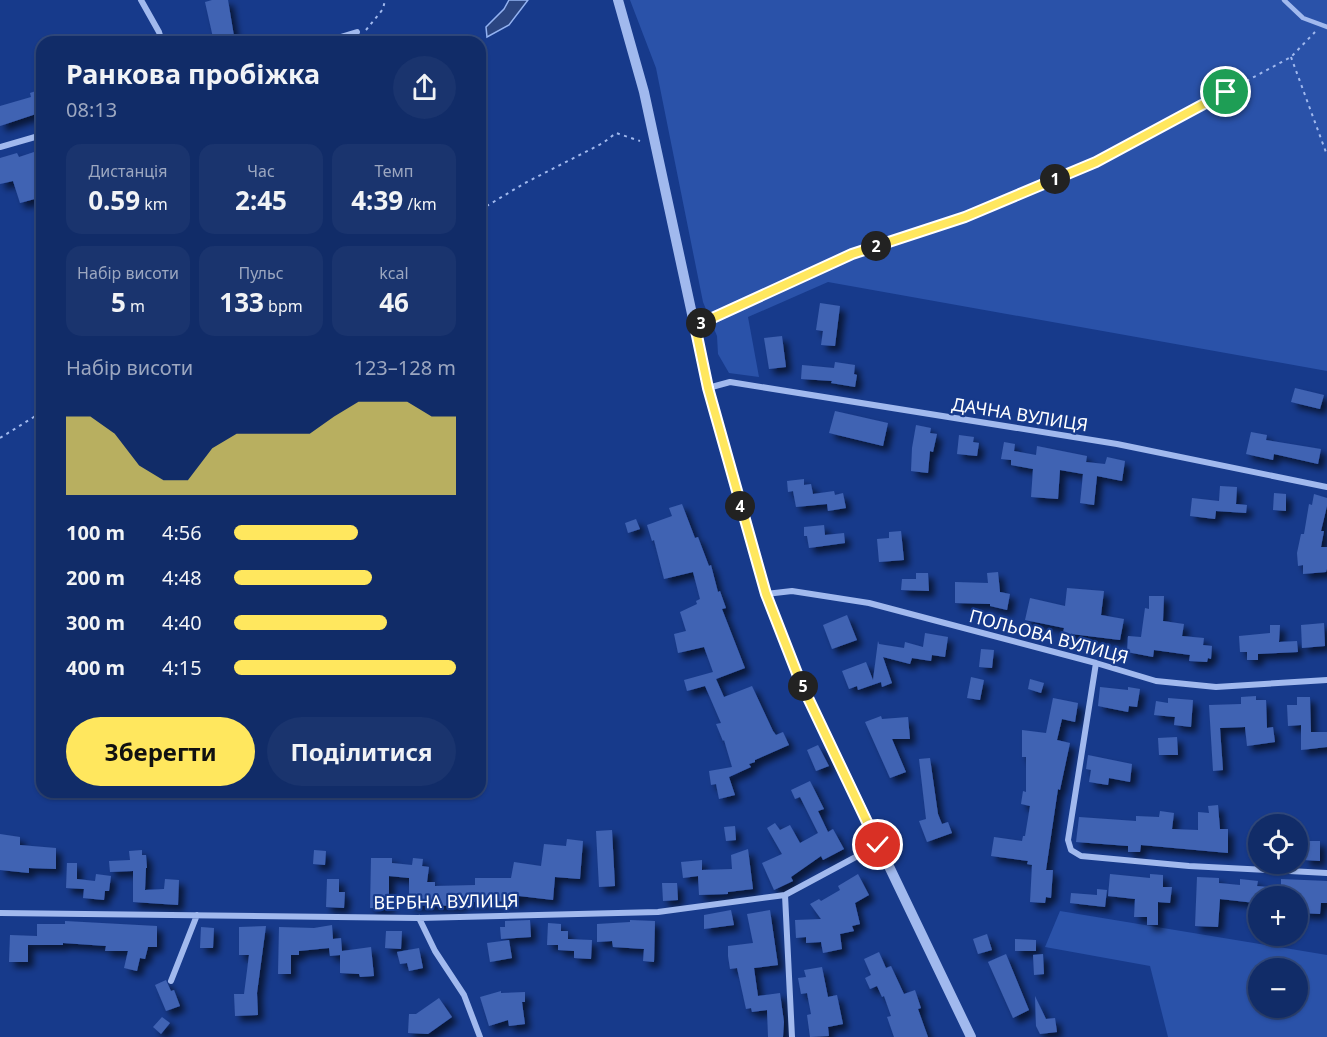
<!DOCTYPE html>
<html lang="uk">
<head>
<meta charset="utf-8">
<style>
  :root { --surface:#112c68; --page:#1a346e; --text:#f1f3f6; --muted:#9ca7c0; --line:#30487c; --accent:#ffe75e }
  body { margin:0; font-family:"Noto Sans",sans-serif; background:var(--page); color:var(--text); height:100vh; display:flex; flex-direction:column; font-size:22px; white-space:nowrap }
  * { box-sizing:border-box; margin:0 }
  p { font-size:20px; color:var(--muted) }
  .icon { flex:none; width:33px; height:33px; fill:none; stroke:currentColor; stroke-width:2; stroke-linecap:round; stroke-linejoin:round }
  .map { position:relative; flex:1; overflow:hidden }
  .panel { position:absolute; left:36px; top:36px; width:450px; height:762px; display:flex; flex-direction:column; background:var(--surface); border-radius:18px; box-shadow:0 2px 4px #0004,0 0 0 2px var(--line) }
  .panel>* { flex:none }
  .fabs { position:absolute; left:1248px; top:814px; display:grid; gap:12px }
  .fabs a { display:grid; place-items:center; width:60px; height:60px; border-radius:50%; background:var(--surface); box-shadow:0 2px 4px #0004,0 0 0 2px var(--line); font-size:30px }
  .pin { position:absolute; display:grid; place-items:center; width:51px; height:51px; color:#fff; margin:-26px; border:3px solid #fff; border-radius:50%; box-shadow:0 2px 6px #0007 }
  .km { position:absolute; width:30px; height:30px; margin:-15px; border-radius:50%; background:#222; color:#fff; font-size:16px; line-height:30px; text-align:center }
  .round { display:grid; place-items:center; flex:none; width:63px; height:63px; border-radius:32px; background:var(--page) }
  .headline { display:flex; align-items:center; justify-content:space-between; height:102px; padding:0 30px }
  h1 { font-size:27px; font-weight:700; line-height:45px }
  .metrics { display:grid; grid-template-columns:repeat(3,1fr); gap:9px; height:102px; padding:6px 30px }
  .metrics div { display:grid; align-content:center; border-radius:15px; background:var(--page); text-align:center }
  .metrics b { font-size:26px; font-weight:700 }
  .metrics small { font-size:16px; font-weight:400 }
  .metrics p { font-size:16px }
  .chart { height:168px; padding:12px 30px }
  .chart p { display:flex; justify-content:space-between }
  .chart svg { width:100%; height:108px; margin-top:6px; fill:var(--accent); opacity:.7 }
  .action { display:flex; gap:12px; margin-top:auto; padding:12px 30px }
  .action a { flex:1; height:69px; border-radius:36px; background:var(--accent); color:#111; font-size:24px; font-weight:700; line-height:69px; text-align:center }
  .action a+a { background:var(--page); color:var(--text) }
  ul { padding:0 30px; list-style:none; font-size:20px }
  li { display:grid; grid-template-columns:96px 72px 1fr; align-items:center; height:45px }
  li i { height:15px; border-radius:8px; background:var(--accent) }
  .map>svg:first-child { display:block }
  .green { fill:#2a52a9; fill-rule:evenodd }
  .water { fill:#2b4581; stroke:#93b2f1; stroke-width:1.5 }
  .building { fill:#4063b3; filter:url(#shadow) }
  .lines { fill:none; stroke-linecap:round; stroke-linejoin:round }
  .path { stroke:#a1b9ee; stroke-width:2; stroke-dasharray:3 4.5; stroke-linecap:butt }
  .service { stroke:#a1b9ee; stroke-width:4.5 }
  .minor { stroke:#a1b9ee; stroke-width:6 }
  .tertiary { stroke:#a1b9ee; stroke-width:10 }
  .route-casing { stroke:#fff; stroke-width:12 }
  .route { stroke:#ffe75e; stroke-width:8 }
  .labels { text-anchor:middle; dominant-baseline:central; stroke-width:4.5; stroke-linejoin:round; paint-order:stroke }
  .street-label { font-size:18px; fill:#fff; stroke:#173a8b }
</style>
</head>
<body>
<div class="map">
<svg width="1327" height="1037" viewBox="0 0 1327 1037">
  <defs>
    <filter id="shadow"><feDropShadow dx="5.5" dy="5.5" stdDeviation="3" flood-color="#0009"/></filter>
  </defs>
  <rect width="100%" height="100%" fill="#173a8b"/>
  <path class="green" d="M630,0h697v371l-499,-89 -80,35 11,60 -30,-4 -11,-19 -1,-18 -14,-34 -47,-234z
    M1060,911l267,44v82h-159l-18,-71 -105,-19zM1258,969h40v39h-40z"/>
  <path class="water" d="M509,0h19l-19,25 -22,12 -1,-10 18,-18z"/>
  <path class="building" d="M212,0h16l7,42h-21l-9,-40z
    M42,89v23l-42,14v-20l31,-9 -1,-4z
    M37,151l5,15v5l-3,1 3,11v14l-22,6 -7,-22 -13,3v-26l17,-5 2,4z
    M820,303l20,3 -5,40 -14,-1 2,-14 -7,-1z
    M782,336l4,31 -17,2 -5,-31z
    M835,362l20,3 -1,9 3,1 -2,12 -24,-4 1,-2 -31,-2 1,-14 32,3z
    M1295,388l29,7 -4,14 -29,-7z
    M835,411l53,12 -5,23 -54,-13z
    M916,425l15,3 -1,5 7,1 -4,18 -3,-1 -2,22 -17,-2 1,-23z
    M1251,432l16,3 -1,5 55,9 -3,15 -44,-10 -1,6 -27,-6z
    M959,435l15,2 -1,5 6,1 -2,13 -20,-2z
    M1004,442l11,2 -1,7 22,4 1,-9 50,10 -1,6 19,2 2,-7 18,4 -3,20 -25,-5 -3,29 -14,-2 3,-29 -23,-4 -2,29 -27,-2 2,-28 -22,-4v-5l-10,-1z
    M804,479v6l7,-1 2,10 21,-3 1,4 8,-2 3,15 -18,3 -1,-7 -31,3 -3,-16 -5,1 -1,-11z
    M1220,486l17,1 -1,17 11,1 -1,8 -30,-2 -1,8 -25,-3 2,-18 27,3z
    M1274,493l12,1v17l-13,-1z
    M1314,494l13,4v8l-6,25h3l-3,16h6v22l-1,3 -23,2v-9l-5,1 -1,-13 4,-19h3l5,-30 3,1z
    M682,504l13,34 3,-1 11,29 2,-1 7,27 2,-1 6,17 -4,1 23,59 -29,11 8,18 28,-11 21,45 3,4 7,-3 6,13 -34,15v2l-6,2 2,3 -22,10 6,18 -16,4 -3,-15 -5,1 -2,-14 23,-4 -8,-27 -1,1 -7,-17 5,-1 -16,-37 -18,5 -3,-11 29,-8 -9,-25 -26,6 -4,-19 12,-3 -6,-19 17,-8 -1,-3 4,-2 -7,-27 -29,7 -10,-39 -2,1 -5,-16 25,-9 -3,-8z
    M636,519l4,10 -12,4 -3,-10z
    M824,525l1,10 19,-2 1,10 -36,5 -2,-12h-3v-9z
    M901,531l3,29 -25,2 -2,-23 12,-1v-6z
    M998,572l2,20 10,2 -3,16 -17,-4v-2l-35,-1v-21l33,1 -1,-10z
    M916,573h12l1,18 -28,-1 1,-11h14z
    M1067,588l37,3 -3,24 23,4 -4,21 -57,-7 1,-5 -39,-8 5,-22 35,8z
    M1149,596h15l-1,25 21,3 -2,12 22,2 -1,7 9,1 -1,13 -3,-1 -1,4 -18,-1 1,-6 -36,-5 -1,7 -26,-5 1,-16 13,1 4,-29 4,1z
    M847,615l10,25 -25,9 -9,-24z
    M1324,623l1,23 -23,2 -1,-23z
    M1270,625h10l-1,17 18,-1 1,11 -40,2v6h-11v-8h-7l-1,-16 31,-3z
    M925,633l23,4 -3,20 -13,-2 -1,6 -19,-3 -2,6 -27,-7 9,26 -10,4 -1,-5 -23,8 -1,-4 -8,3 -7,-18 24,-9 7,18 5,-39 1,3 25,4 1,-6 18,5z
    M981,649l13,1 -2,18 -13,-1z
    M971,677l13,3 -4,20 -13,-2z
    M1030,679l14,4 -3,10 -13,-4z
    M1100,687l28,3v-3l12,2 -3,18 -8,-1 -1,6 -30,-6z
    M1256,696v4h10l1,28 6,-1 2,15 -28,4 -2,-19 -25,1 3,42 -10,1 -4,-66 32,-1v-7z
    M1297,697h13l1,35h16v15l-26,3v-25l-13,1 -1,-21h10z
    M1053,698l25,5 -3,19 -13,-3 -5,21 13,3 -10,47 -2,-1 -12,81h7l-2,28 -5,-1 -1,6 -15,-1 2,-37 -5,-1 1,-3 -37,-5 3,-19 28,4 1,-5h2l5,-30 -9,-2 2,-13 3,1v-35h-4v-27l24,3z
    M1168,698l25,2 -2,27 -17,-2 1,-8 -21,-2 2,-14 12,2z
    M881,716l1,3 26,-2 2,22h-18l14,33 -16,6 -25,-56z
    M1177,737l1,18h-19l-1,-17z
    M818,745l11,21 -13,5 -9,-21z
    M1088,755l44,9 -2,18 -21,-4 -1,7 -19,-3 2,-12 -5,-1z
    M930,758l8,56 4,10 6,-2 4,11 -25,9 -8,-21 7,-2 -7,-60z
    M810,781l14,28 -6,2 10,21 5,-3 11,20 -21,11 -2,-4 -30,21 2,4 -19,9 -12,-27 20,-9 -15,-26 8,-5 5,7 10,-5 10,18 18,-10 -18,-36 -5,2 -4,-9z
    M1218,805l2,24h8v24l-87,-8 -1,7h-12v-6l-52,-4 3,-25 57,4v-5l23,1 1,-6 14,2 -2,16 26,1v-18l11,1 -1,-7z
    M735,826l1,14 -10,1 -2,-14z
    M612,830l3,56 -16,1 -3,-56z
    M0,834l20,3v8l36,3v21l-27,-1v5l-29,-3z
    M567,839l16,2 -3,38 -25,-2 -2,23 -34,-4v5l-58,1v4l-52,-1v-27l-20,-2v32h-19l1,-50h21v5l20,2 1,-7 10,1 -1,7 7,1 -2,15h8v4l40,-1v-7h36l3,-16 27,4 3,-22 22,2z
    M1304,841h16v20l-16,-1z
    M748,849l5,40 -25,3v2l-29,1 -1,-19 -15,2 -2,-16 21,-2v10l30,-1 -1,-14z
    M142,850v5h4l1,13h-1l-1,22 19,-1 1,-10 14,1 -1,25 -45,-3v-31l-23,1 -1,-11 21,-1 -1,-9z
    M314,850l12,1 -1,14 -12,-1z
    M67,863h10v16l18,2 1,-7 15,2 -2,15h-4l-1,9 -21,-2 1,-9 -18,-1z
    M858,874l11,21 -14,8 5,21 -8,2 2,5 -14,3 2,15 -19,4 -2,-11 -15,1v-6l-10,1 -1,-18 26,-1 -11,-15 9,-5 2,2 19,-11 -2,-4z
    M1110,874l40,4v-4l13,1v12h9l-2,16 -12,-1v23h-11v-8h-13l1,-18 -27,-3z
    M1197,877l22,1v5l21,2v-6l18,2 -1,5 24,2v-9l46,2v22h-6l-1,11 -19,-1 1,-16h-47v6l-35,-4 -2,28 -23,-1z
    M327,879h12v13h6l-1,16 -18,-1z
    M662,883h15l1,17 -15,1z
    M1097,889l10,1 -2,17 -35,-4 1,-10 26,2z
    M731,910l3,15 -30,4v-14z
    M770,910l8,55 -24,3 4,28 22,-3 4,29 -1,15h-15l-1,-27 -15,2 -1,-4 -5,1 -9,-41 -7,1 -2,-13v-10l25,-3 -6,-29z
    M530,920l1,17 -30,2 -1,-12h5v-6z
    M630,920l25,1 -1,41 -11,-1 1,-12 -31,-2 -1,-6 -15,1v-18l33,-2z
    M65,921l92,5v21h-9l-3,12 -5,-1 -3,13 -13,-3 4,-17h-23l1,-5 -43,-3v2h-35v17h-19l1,-27 27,1v-12h28z
    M548,923l13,1v7h7v8l24,1 -1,19 -17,-1v-7l-16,-1v-5h-11z
    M332,925l1,14 8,-1 1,13 29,-4 3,29 -14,1 -1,-3 -19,-1v-18l-10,1 -1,-8 -30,3v4h-8v19h-13l1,-47 35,1z
    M266,926l-9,67 1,22 -23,1 -1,-22h10l5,-39h-10v-28z
    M201,927l13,1 -1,20h-13z
    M386,931h16l-1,18 -16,-1z
    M987,934l5,16 -14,4 -5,-15z
    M1015,939l21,1v11h-21z
    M509,940l3,18 -22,4 -3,-19z
    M419,948l4,20 -14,3 -2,-8 -7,1 -3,-12z
    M879,952l7,16 5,-2 13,28 11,-4 6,18 -3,1 10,28h-34l-7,-20 4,-1 -7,-20 -2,1 -5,-11 -7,3 -5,-11 6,-3 -7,-16z
    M1006,954l23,56 -16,8 -25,-56z
    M1043,954l1,20 -10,1 -1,-20z
    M822,967l6,30 9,-2 6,29 -15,3 1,9 -19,1 -3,-22 4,-1 -4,-21 -6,1 -3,-16 8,-1 -2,-7z
    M166,980l5,11 3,-1 6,16 -14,5 -11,-26z
    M501,991v2l24,-1v10h-3l3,22 -16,2 -1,-6 -19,6 -9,-29z
    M1035,996l11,23 9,-1 2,14 -17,2 -4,-8z
    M439,998l13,19 -24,17 -20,-1 1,-19h7z
    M162,1017l8,6 -9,11 -8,-7z"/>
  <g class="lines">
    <path class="path" d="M366,30l17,-21 2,-9
      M1291,57l36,98
      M480,210l45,-27 78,-40 13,-10 24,8
      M706,321l146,-67 113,-37 131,-55 195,-105 24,-25
      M0,438l42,-26"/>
    <path class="service" d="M1284,0l19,18 24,9"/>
    <path class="minor" d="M141,0l18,32 3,10
      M324,42l33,-10
      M0,147l42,-12
      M708,388l22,-6 387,62 210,43
      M766,594l26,-3 77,12 227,60 60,18 60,6 111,-7
      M1096,663l-28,177 3,10 10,6 108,10 138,7
      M785,895l7,142
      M0,913l419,5 239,-6 127,-17 93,-50
      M419,918l16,33 29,44 16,42
      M171,981l26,-66"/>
    <path class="tertiary" d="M618,0l26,92 64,296 58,206 34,87 171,356"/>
  </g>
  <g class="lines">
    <g class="route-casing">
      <path id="route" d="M878,845l-78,-164 -34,-87 -58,-206 -13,-62 157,-72 113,-37 131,-55 130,-70"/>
    </g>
    <use href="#route" class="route"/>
  </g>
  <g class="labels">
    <g class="street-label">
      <text transform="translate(1020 414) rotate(9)">ДАЧНА ВУЛИЦЯ</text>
      <text transform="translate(1049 636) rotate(15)">ПОЛЬОВА ВУЛИЦЯ</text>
      <text transform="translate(446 901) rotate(-1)">ВЕРБНА ВУЛИЦЯ</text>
    </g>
  </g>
</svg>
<div class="fabs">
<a><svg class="icon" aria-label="locate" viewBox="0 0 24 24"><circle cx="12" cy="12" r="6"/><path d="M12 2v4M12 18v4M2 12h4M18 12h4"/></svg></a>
<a>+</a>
<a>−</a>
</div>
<div class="pin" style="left:1226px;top:92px;background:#1e9e55"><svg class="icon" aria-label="arrive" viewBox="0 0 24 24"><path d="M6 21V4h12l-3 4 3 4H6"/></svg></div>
<div class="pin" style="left:878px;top:845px;background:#d93025"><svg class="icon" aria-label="check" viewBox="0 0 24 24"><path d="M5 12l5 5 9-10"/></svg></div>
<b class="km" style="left:1055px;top:179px">1</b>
<b class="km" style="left:876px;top:246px">2</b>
<b class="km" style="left:701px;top:323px">3</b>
<b class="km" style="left:740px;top:506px">4</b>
<b class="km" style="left:803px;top:686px">5</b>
<section class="panel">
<div class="headline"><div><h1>Ранкова пробіжка</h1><p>08:13</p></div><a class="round"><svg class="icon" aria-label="share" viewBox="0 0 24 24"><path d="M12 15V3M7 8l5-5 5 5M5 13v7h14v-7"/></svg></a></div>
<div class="metrics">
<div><p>Дистанція</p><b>0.59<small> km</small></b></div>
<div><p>Час</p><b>2:45</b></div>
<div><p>Темп</p><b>4:39<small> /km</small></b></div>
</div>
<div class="metrics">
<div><p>Набір висоти</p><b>5<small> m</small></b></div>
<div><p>Пульс</p><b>133<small> bpm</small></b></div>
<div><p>kcal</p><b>46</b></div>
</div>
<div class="chart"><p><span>Набір висоти</span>123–128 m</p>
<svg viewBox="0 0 160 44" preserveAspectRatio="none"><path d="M0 44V12L10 12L20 19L30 32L40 38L50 38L60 25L70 19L80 19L90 19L100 19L110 12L120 6L130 6L140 6L150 12L160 12V44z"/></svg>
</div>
<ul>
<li><b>100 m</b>4:56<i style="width:56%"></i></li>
<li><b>200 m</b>4:48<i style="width:62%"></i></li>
<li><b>300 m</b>4:40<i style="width:69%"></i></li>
<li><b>400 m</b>4:15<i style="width:100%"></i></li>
</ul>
<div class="action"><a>Зберегти</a><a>Поділитися</a></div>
</section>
</div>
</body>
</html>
